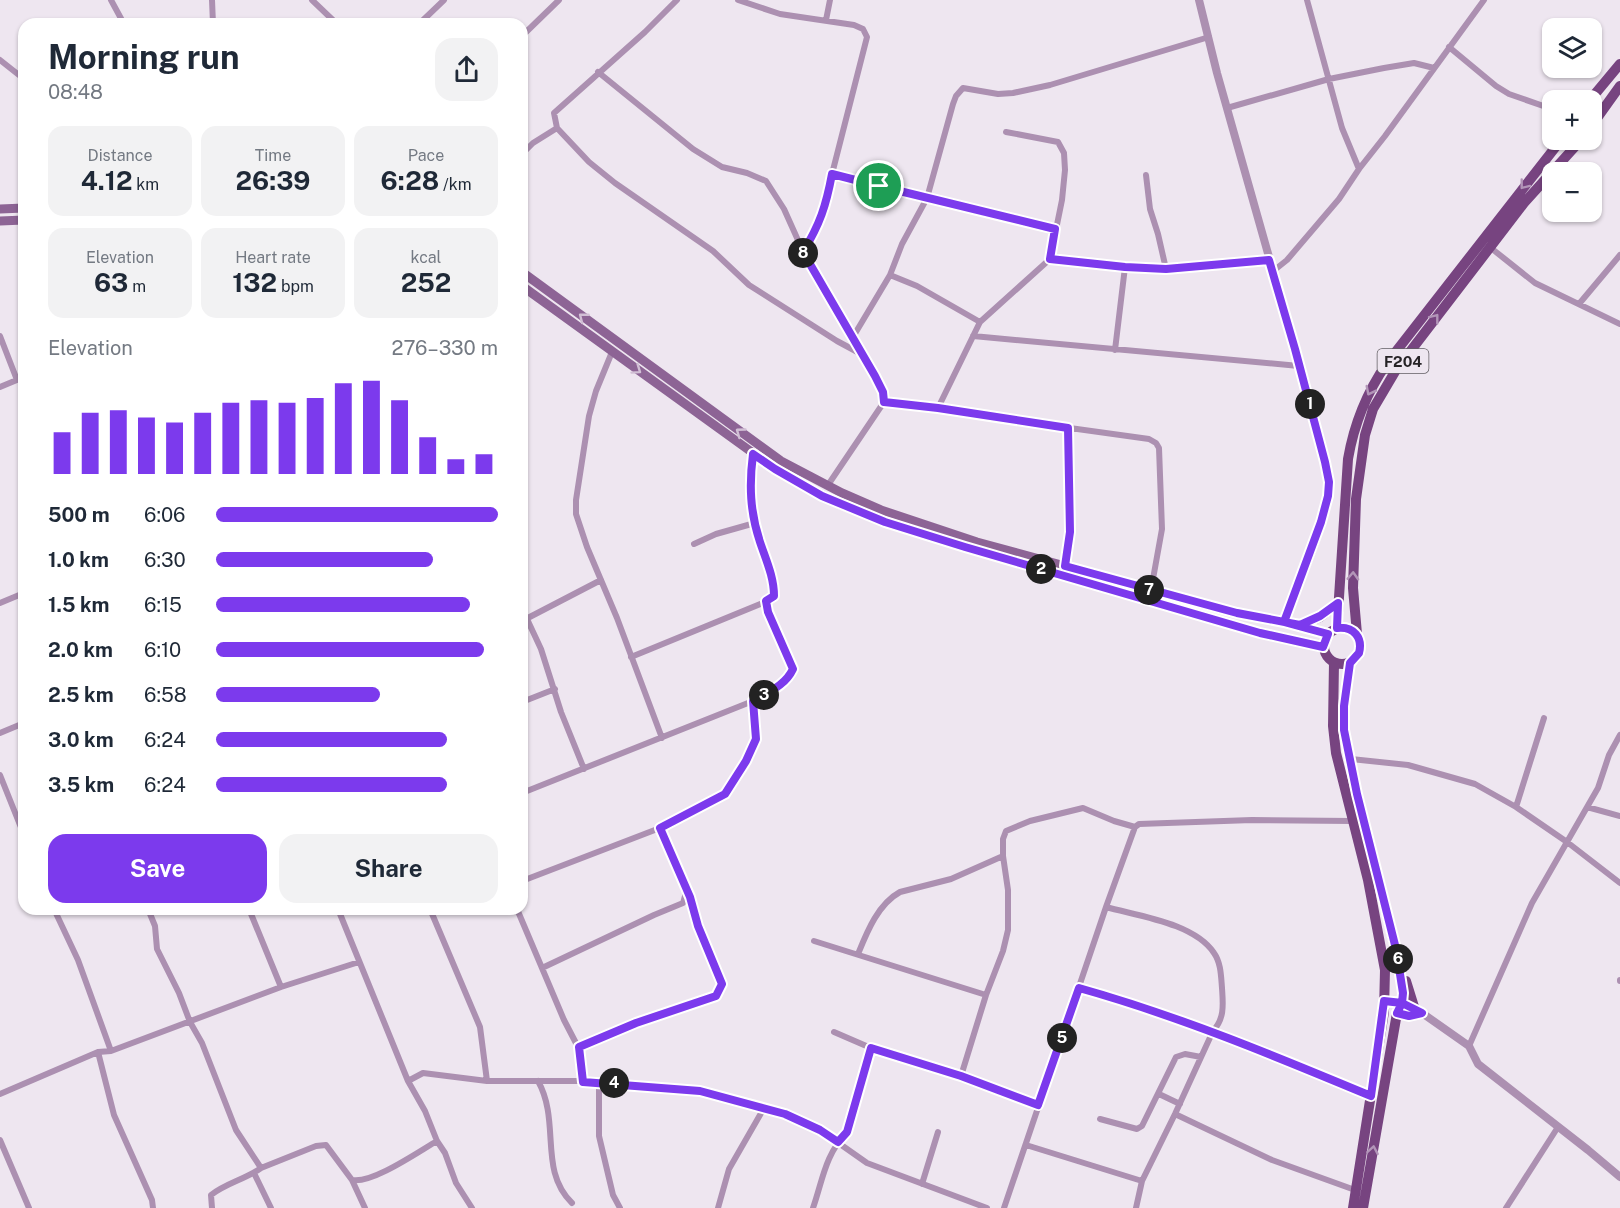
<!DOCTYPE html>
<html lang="en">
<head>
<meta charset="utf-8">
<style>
  :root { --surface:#fff; --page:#f2f2f3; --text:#1f2937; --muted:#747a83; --accent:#7c3aed }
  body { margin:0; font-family:"Public Sans",sans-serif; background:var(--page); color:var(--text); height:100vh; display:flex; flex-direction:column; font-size:22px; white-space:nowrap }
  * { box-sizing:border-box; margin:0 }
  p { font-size:20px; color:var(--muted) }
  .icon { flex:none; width:33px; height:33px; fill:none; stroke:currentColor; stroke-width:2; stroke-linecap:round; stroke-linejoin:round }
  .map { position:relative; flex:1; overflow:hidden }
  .drawer { position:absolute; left:18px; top:18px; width:510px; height:897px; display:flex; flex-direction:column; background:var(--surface); border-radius:18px; box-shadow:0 2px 4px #0004 }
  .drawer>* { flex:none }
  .controls { position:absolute; left:1542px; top:18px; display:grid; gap:12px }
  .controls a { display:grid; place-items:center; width:60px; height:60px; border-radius:12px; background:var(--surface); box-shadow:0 2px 4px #0004; font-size:30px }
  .pin { position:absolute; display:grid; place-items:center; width:51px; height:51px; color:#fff; margin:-26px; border:3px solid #fff; border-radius:50%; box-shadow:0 2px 6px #0007 }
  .km { position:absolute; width:30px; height:30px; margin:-15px; border-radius:50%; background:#222; color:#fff; font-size:16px; line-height:30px; text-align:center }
  .round { display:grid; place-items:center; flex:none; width:63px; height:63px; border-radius:18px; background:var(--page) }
  .headline { display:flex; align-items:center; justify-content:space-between; height:102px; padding:0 30px }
  h1 { font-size:33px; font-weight:700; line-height:45px }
  .figures { display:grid; grid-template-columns:repeat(3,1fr); gap:9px; height:102px; padding:6px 30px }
  .figures div { display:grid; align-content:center; border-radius:15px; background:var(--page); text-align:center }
  .figures b { font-size:26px; font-weight:700 }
  .figures small { font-size:16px; font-weight:400 }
  .figures p { font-size:16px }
  .chart { height:168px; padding:12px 30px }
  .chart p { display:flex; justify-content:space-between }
  .chart svg { width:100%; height:108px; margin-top:6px; stroke:var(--accent); stroke-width:6 }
  .cta { display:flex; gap:12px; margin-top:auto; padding:12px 30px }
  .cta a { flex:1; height:69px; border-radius:18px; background:var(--accent); color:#fff; font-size:24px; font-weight:700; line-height:69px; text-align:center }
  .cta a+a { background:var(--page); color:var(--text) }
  ul { padding:0 30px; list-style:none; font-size:20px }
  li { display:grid; grid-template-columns:96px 72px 1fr; align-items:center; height:45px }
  li i { height:15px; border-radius:8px; background:var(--accent) }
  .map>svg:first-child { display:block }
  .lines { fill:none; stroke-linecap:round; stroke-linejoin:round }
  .minor { stroke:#ac90b1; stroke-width:6 }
  .tertiary { stroke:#ac90b1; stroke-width:8 }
  .secondary { stroke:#8d6495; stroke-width:9 }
  .primary { stroke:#774480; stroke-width:10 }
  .oneway { stroke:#b295b8 }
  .oneway2 { stroke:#d1bfd5 }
  .route-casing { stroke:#fff; stroke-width:12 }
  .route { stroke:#7c3aed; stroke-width:8 }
  .labels { text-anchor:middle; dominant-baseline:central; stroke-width:6; stroke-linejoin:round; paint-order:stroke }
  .shield { fill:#eee6f0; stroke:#625e63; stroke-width:1.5 }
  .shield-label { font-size:15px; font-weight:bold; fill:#262326 }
</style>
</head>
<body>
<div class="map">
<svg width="1620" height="1208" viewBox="0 0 1620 1208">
  <rect width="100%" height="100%" fill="#eee6f0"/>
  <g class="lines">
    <path class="minor" d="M111,0l13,24
      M212,0l1,24
      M312,0l25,24
      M738,0l42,14 74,11 9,4 4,8 -35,137 -6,33 -9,22 -14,23
      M1307,0l35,128 17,41
      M826,20l4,-20
      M419,24l25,-24
      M522,36l37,-36
      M1449,47l47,39 13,8 43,15
      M0,60l24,19
      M598,72l95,77 29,18 25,6 19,8 18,28 22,49 40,66 37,68 1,10 -56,83
      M1227,108l102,-29 55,-11 30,-5 20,5
      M557,128l32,34 26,21 98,68 36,34 88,56 26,14
      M522,154l11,-11 24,-15 -3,-15 91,-81 32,-32
      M832,174l223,55
      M1146,175l4,34 8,25 8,35
      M1491,248l44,35 85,41
      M1050,259l75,8 41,2 103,-9
      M1272,272l15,-12 52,-61 20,-30 26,-33 99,-136
      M1579,304l41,-49
      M980,322l-63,-36 -27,-11 12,-31 25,-46 26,-94 3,-8 7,-8 35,6 15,-1 37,-8 159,-48
      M0,336l17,44
      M973,336l326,30
      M853,337l37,-62
      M1115,350l10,-83
      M612,352l-16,39 -7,25 -13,84v14l11,33 30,71 45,120
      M0,387l24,-10
      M884,402l265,37 7,4 3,5 3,81 -11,61
      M938,408l42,-86 70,-63 12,-59 3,-30 -1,-17 -6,-11 -52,-10
      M694,544l22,-10 39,-11
      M1065,566l5,-34 -2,-104
      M0,603l24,-10
      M527,619l14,30 20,63 23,57
      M522,621l79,-41
      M631,657l139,-57 4,-4c0,-19 -9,-36 -14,-54 -10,-30 -11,-57 -7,-88
      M522,702l33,-13
      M0,733l24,-10
      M1351,759l57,6 67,19 41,23 51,35 53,41
      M0,775l24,60
      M522,793l231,-92c15,-9 32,-15 40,-32l-25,-57 -2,-11
      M1516,807l28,-89
      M1587,807l33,9
      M522,881l138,-53 65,-34 21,-33 10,-22 -3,-38
      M1106,907c32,9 88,16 108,46 7,10 7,23 8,35 1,16 3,30 -9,43l-38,83 -33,67 -6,27
      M54,909l24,51 33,91
      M148,909l7,17 2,23 22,44 11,29 12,21 34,87 25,38 55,-22 10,-1 26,35c20,4 66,-28 85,-39
      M249,909l32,78
      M338,909l70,172 17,30 12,30 8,12 11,30 16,25
      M430,909l50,118 7,54
      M517,909l47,111 14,27 5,34
      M814,941l172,54
      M858,954c9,-22 20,-50 42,-62l51,-13 52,-23
      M542,968l112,-53 29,-12 4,-14
      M1620,981v-1
      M1079,988c100,28 196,67 292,108
      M1384,1001l18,2
      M834,1032l37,16 90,28 77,29
      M1469,1046l63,-143 66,-115 11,-33 11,-20
      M578,1047l58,-24 80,-27 6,-12 -24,-58 -8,-29 -30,-69
      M98,1052l16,63 38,85 1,8
      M961,1076l25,-81 17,-44 5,-21v-40l-5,-34v-17l3,-8 24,-10 53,-13 31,13 21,6
      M408,1081l15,-8 64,8h96l117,10 85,24 35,15 47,33 120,45
      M538,1081c23,41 0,89 34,122
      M599,1082v54l14,59 7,13
      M0,1094l98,-42 13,-1 170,-64 78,-25
      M1159,1094l21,10
      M1175,1114l97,46 83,30
      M1100,1119l37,10 5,-3 34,-69 9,-3 16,3
      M0,1140l29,68
      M1026,1145l116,36
      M254,1173l17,35
      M352,1180l13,28
      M922,1184l16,-52
      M212,1208l-1,-13c15,-12 35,-16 50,-27
      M718,1208l11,-39 35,-61
      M813,1208c10,-29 12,-53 34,-76l24,-84
      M1004,1208l102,-301 29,-80 4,-3 113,-4 100,1
      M1506,1208l52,-81"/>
    <path class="tertiary" d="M1199,0l18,73 78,276 34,133c-3,45 -29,97 -45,140
      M1402,1003l20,10 47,33 9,18 110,86 32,27"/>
    <path class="secondary" d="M0,209l24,-1
      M0,221l24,-1
      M522,272l259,189 61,32 39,17 96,32 260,71 63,12 28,9
      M522,286l253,183 64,35 46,18 80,25 295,86 63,14"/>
    <path class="primary" d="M1590,100l30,-36
      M1592,125l28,-39
      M1300,625l20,-8 18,-14
      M1324 646a18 18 0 1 1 36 0a18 18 0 1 1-36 0Z
      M1337,628l11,-169c6,-35 19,-67 39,-96l174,-223
      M1357,634l-4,-46 3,-89 9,-64 8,-26 23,-39 128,-167 57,-63
      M1334,662l-1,64 3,27 32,127 17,90 -1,42 -31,196
      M1350,663l-6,43v24l13,64 40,161 6,38 -1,10 -5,10 -34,195
      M1406,981l9,29
      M1397,1013l12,3 13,-3"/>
  </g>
  <defs><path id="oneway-chevron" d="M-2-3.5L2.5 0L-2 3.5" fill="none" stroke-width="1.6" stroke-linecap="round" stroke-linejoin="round" transform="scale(1.5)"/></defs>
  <g class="oneway">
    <use href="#oneway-chevron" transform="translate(1524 185) rotate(128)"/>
    <use href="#oneway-chevron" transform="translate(1435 318) rotate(-52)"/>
    <use href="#oneway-chevron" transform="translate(1370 391) rotate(117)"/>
    <use href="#oneway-chevron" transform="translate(1353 576) rotate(-88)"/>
    <use href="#oneway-chevron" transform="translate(1373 1150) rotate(-80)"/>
  </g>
  <g class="oneway2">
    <use href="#oneway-chevron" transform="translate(583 317) rotate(-142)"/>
    <use href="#oneway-chevron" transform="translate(637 370) rotate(35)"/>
    <use href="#oneway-chevron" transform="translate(740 432) rotate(-144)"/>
  </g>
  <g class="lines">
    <g class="route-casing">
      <path id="route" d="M879,186l176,43 -5,30 75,8 41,2 103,-9 26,89 30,113 4,20 -1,14 -7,26 -37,100 44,12 -5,13 -63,-14 -295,-86 -80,-25 -63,-26 -47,-27 -22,-15c-4,31 -3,58 7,88 6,18 14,35 14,54l-8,5 2,11 25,57c-8,17 -25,23 -40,32l3,38 -10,22 -21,33 -65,34 30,69 8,29 24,58 -6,12 -80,27 -57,24 4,35 117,9 85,23 35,16 18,12 9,-10 24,-84 90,28 77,29 41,-117c100,28 196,68 292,108l13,-95 18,2 20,10 -13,3 -12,-3 5,-10 1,-10 -7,-44 -39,-155 -13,-64v-24l6,-43 9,-10c4,-15 -5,-27 -22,-25l1,-25 -18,13 -20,9 -63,-12 -172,-47 5,-34 -2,-104 -130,-20 -54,-6 -1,-10 -8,-16 -72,-124c17,-28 23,-46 29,-78l47,12"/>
    </g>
    <use href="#route" class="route"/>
  </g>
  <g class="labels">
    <rect class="shield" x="1377.5" y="349" width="51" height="24" rx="4.5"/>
    <g class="shield-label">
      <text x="1403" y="361">F204</text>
    </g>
  </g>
</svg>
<div class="controls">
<a><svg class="icon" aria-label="layers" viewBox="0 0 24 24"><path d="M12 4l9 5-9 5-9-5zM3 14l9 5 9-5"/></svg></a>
<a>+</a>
<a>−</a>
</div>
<div class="pin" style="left:879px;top:186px;background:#1e9e55"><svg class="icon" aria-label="arrive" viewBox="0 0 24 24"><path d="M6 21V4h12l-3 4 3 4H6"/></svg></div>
<b class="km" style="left:1310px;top:404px">1</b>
<b class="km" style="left:1041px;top:569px">2</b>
<b class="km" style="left:764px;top:695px">3</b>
<b class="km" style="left:614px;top:1083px">4</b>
<b class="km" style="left:1062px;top:1038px">5</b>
<b class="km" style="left:1398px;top:959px">6</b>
<b class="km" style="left:1149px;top:590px">7</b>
<b class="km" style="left:803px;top:253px">8</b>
<section class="drawer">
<div class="headline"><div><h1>Morning run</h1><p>08:48</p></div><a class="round"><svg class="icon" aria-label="share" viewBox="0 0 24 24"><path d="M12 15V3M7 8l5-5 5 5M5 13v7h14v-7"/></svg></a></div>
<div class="figures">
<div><p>Distance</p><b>4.12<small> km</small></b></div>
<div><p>Time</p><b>26:39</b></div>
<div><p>Pace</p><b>6:28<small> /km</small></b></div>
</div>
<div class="figures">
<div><p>Elevation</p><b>63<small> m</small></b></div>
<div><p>Heart rate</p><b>132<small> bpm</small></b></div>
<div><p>kcal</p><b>252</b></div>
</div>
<div class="chart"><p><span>Elevation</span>276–330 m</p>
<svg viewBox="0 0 160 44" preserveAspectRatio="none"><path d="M5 44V27M15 44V19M25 44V18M35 44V21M45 44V23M55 44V19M65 44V15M75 44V14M85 44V15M95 44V13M105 44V7M115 44V6M125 44V14M135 44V29M145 44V38M155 44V36"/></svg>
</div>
<ul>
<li><b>500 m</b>6:06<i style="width:100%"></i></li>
<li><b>1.0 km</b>6:30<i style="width:77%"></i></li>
<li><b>1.5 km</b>6:15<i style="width:90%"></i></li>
<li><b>2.0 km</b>6:10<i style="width:95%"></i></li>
<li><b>2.5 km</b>6:58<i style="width:58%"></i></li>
<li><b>3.0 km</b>6:24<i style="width:82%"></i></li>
<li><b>3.5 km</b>6:24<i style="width:82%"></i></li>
</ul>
<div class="cta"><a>Save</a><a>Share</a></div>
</section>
</div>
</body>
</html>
